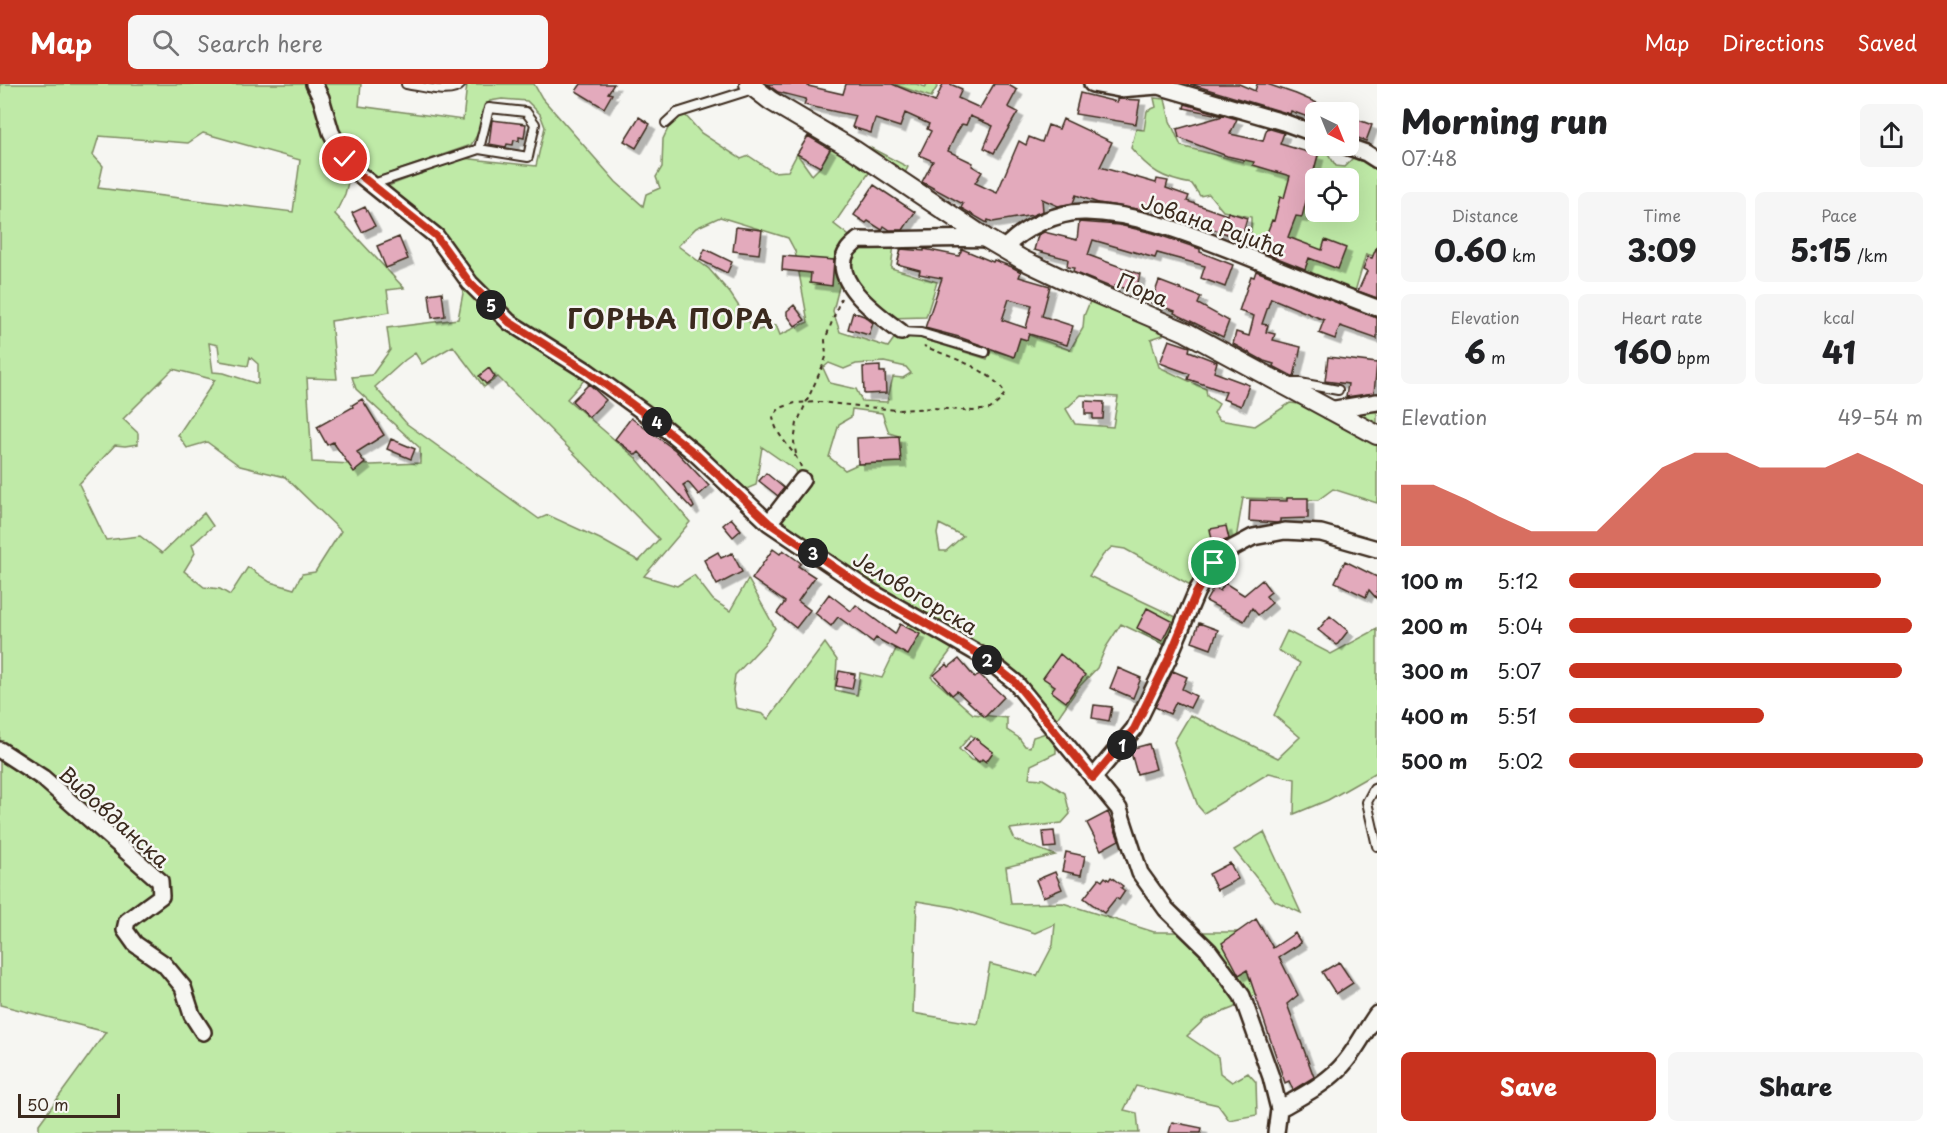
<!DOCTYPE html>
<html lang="en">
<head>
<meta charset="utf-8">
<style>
  :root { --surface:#fff; --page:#f6f6f6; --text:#202124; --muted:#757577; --accent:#c8321e }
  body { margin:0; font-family:"Playpen Sans",sans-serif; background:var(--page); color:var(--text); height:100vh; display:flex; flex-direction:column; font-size:22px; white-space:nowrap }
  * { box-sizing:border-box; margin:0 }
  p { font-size:20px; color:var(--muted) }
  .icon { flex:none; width:33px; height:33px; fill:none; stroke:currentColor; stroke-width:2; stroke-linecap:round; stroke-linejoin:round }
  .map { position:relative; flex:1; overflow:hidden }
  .details { display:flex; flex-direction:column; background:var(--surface); width:570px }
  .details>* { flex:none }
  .needle { width:39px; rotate:137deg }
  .tools { position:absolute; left:1305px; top:18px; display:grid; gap:12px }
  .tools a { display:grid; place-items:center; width:54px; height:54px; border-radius:9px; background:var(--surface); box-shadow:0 6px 24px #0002; font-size:30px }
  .scale { position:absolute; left:18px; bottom:15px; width:102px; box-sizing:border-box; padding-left:6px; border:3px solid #3b2a1e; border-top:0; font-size:16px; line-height:21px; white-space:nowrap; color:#3b2a1e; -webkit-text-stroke:4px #f6f6f2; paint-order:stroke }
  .pin { position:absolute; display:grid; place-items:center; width:51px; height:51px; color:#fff; margin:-26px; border:3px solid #fff; border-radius:50%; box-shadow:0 2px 6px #0007 }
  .km { position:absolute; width:30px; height:30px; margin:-15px; border-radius:50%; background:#222; color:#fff; font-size:16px; line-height:30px; text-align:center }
  .round { display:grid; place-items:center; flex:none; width:63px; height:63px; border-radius:9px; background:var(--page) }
  .summary { display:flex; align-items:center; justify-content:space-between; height:102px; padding:0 24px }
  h1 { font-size:33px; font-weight:800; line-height:45px }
  .metrics { display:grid; grid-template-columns:repeat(3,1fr); gap:9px; height:102px; padding:6px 24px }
  .metrics div { display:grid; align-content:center; border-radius:9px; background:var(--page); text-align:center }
  .metrics b { font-size:30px; font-weight:800 }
  .metrics small { font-size:16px; font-weight:400 }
  .metrics p { font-size:16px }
  .chart { height:168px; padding:12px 24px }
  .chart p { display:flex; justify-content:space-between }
  .chart svg { width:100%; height:108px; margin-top:6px; fill:var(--accent); opacity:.7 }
  .cta { display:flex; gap:12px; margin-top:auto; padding:12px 24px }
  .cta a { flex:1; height:69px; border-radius:9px; background:var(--accent); color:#fff; font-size:24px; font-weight:800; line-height:69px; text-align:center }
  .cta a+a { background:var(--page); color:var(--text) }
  ul { padding:0 24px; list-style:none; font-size:20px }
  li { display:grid; grid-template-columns:96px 72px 1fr; align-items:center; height:45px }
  li i { height:15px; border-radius:8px; background:var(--accent) }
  header { display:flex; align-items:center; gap:36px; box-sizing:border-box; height:84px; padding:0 30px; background:var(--accent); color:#fff }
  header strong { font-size:28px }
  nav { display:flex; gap:33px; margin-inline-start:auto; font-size:21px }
  .search { width:420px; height:54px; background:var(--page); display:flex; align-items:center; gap:15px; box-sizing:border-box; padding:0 21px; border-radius:9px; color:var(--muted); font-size:22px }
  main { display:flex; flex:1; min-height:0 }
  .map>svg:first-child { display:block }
  .green { fill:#bfeaa7; stroke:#7d8a62; stroke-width:1.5; fill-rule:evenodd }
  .building { fill:#e3aabc; stroke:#3b2a1e; stroke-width:1.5; fill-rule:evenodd; filter:url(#shadow) }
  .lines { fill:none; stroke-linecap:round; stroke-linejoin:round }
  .service-casing { stroke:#3b2a1e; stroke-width:12 }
  .minor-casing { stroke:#3b2a1e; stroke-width:20 }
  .tertiary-casing { stroke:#3b2a1e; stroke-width:22 }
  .path { stroke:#3b2a1e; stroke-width:2; stroke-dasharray:4.5 4.5; stroke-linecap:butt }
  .service { stroke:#f6f6f2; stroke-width:8 }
  .minor { stroke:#f6f6f2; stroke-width:15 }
  .tertiary { stroke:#f6f6f2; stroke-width:18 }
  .route-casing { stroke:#fff; stroke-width:12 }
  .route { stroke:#c8321e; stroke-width:8 }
  .labels { text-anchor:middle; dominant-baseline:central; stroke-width:5; stroke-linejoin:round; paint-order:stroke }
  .street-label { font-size:21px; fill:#3b2a1e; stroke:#f6f6f2 }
  .district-label { font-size:27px; font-weight:bold; letter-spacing:1.5px; fill:#3b2a1e; stroke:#f6f6f2 }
</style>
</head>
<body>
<header>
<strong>Map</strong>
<div class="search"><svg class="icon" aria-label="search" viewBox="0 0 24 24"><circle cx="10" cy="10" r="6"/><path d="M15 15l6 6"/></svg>Search here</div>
<nav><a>Map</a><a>Directions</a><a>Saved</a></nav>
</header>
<main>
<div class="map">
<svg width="1377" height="1049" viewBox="0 0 1377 1049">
  <defs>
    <filter id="shadow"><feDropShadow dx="5.5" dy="5.5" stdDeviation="0" flood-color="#0004"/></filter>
  </defs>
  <rect width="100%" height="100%" fill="#f6f6f2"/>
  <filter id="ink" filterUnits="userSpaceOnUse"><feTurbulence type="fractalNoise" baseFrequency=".0167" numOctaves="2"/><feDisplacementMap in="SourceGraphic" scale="12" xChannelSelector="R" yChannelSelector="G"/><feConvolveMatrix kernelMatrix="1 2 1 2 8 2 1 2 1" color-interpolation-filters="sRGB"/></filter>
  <g filter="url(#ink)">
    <path class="green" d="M0,0h305l18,42 4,22 22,31 -4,15 -10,20 69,74 -17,2 3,22 -59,9 6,58 -30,-1 5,84 59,3 49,-2v-15l-64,-59 -4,-12 20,-2 18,-25 -3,-22 71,-9 6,-31 51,48 70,43 -18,20 70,60 53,63 -46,54 33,10 17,-11 19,25 17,11 18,-32 27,49 -8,13 -32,34 -2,15 3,18 27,6 5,5 57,-76 12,17 -2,30 22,5 3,-22 22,5 28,-58 45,25 -24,32 42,37 34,4v12l12,8 6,8 5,1 3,-10 13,-4 -34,-60 -132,-84 -102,-71 19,-38 -2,-10 -33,-23 -6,38 -12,5 -241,-175 -118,-121 3,-8 74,-28 74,8 9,-39 -5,-13 -13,-13 -25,-2 -12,2 -8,10 -3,21 -8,13 -92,32 -11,-1 -18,-19 -32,-73h43l-2,22 104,14 4,-36h67l8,14 74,84 27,24 3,-12 14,-6 -4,-11 6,-10 1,-28 15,-32 23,26 40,26 8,-3 24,16 15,-1 9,-17 15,21 8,-8 13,-22 38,25 -37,54 27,21h33l-3,23 46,14 -11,35 -37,1 -48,-39 -8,32 7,21 48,15 10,-14 18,1 7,5 64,20 3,-9 23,6 7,-18 9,-3 41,15 13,-22 1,-12 7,-17 72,29v7l-12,4 8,28 47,22 1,7 12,8 -5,9 5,7 36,6 35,-23 87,9v24l-2,7 2,1v59l-44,-14 -15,11 -75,-2 -7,41 -42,48 -69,-38 -13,-2 -9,8 -14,21 91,43 -11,28 -48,-23 -15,23 -9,21 -19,20 -31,45 9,7v13l-25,12 -2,13 14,1 22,14 5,21 -8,9 -52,6 5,11 40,15 -49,12 5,37 52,-1 91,29h84l24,59 -29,17 -28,11 -18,17 31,21 2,16 12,9 16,-9 8,9 1,33 -28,5 -11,-15 -82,-19 -12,24 13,3 2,20h-1100v-9l67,-92 -106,-27zM203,49l97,27 -7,52 -195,-24 5,-22 -10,-11 6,-19 89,7zM720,133l68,21 7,13 13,71 -28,13 -4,-10 -21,6 -25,-38 -21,-24 -31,-23 18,-18zM209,259l9,2 2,16 28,5 2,-9 8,7v20l-34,-11 -11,-1zM453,262l31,41 14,-10 161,162 -20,22 -39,-22 -52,-24 -9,4 -132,-95 -32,-37 30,-27 10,-7 7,11zM884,278l22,5 5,6 -8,5 -10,-1 -6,25 -25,-1 -6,-12 -26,-6 -7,-15 6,-5 15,6 12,-5zM173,285l42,11 -37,55 9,13 20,-6 33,24 45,11 56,54 -26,41 -13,2 -8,15 -24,-7 -22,-15 -18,28 -10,-6 -16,-2 -20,-16 11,-18 -3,-8 21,-19 -9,-13 -42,40 -22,-17 -34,4 -27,-56 36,-39 10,1 13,-2v-11l-15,-14zM1081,311l37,2 -5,30 -38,-3 -9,-15zM852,325l30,4 7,20 10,3 1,26 -42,2 -13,6 -16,-13 10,-33 12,-7zM939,440l24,12 -17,15h-6l-3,-17zM971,651l22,17 -7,9 -4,-2 -3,3 -8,-2 -12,-11zM917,817l36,6 82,26 20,-9 -2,21 -16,31 -47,-12 -12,60 -65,-11z
      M893,0h23l10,3v-3h13l-8,13z
      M1154,14l11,1 5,22 11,25 62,16 10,-24 64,21 6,-13 13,20 8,1 9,-9 7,3 14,-4 3,2v98l-11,-3 -12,41 -103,-43v-35l-28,-6 -14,-17 -9,2 -8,-12c-29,-5 -42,-13 -61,-36l5,-19 8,1 3,-19 9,-4zM1316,94h32v34h-32z
      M869,63l39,20 -4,8 -37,-25z
      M1377,545v143l-49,28 -34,14 1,-35 -26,-6 -65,40 -6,-7 -24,-64 16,-27 88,43 22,-21 -26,-22 26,-52 -22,-13 9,-19 44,23z
      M1264,748l37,81 -26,-12 -41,-51z"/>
    <path class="building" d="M581,0h33l-6,9 4,1 -8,14 -28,-17z
      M767,0h42l-1,2 35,8 3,-10h46l43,18 8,-18h7l12,5 -4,9 22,10 14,-24h13l10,6 -9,17 10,5 -24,41 -10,-5 9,-22 -23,-10 -4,9 -4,-1 -5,8 -9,19 25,12 -1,3 10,6 -7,11 22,10 22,-52 7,4 3,-8 13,5 6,-17 11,4 4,-10 49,23 -12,25 56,16 1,-4 11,2 -2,7 23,8 -2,5 40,14 1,-3 19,6 -6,21 -95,-34 -2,5 -46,-7 -22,-8 -3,8 -15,3 -16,-7 1,12 -10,4 -40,7 -5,-2 -1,3 -26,-15 2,-4 -41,-22 11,-21 -14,-6 12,-24 -4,-2 2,-5 -24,-11 -5,14 -25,-8 -4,14 -19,-6 4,-11 -52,-11 2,-6 -28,-7z
      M1190,0h49l16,7 2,-7h10l29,10 42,18h-22v8l-25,-9 -1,3z
      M1080,9l37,9v-3l23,1 -4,24 -61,-10z
      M1185,20l52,15 -7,15 33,7 4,-13 17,5 -4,11 38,11 -16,62 -6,-1 -8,21 34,13 3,-10 21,8 -8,21 -29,-11 -4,11 -45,-18 12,-31 2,1 6,-24 4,1 6,-22 -37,-11 1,-3 -27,-6 -48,-18 -2,-9 46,-13 -39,-8z
      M639,33l11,7 -14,24 -12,-7z
      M1356,35l16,6 -6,16 -16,-6z
      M492,36l34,4 -2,14 -5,-1v4l-5,-1 -1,5 -6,-1 -1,3 -17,-3z
      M808,52l22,13 -10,18 -23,-13z
      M874,101l41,27 -12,18h-13l-6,-4 -2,4 -14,-9 -2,2 -12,-8z
      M365,123l10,19 -13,6 -10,-19z
      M1079,138l40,3 34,8 47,16v3l33,13 -8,22 -24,-9 4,-12 -48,-13 -2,5 -62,-18 -5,15 52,19 -4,17 -21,-5v3l-42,-17 1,-4 -7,-1 1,-8 -34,-9 4,-15 6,-3 33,8z
      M736,143l26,3 -3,24 -26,-3z
      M399,153l9,22 -22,9 -9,-22z
      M1377,162v52l-19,-7 9,-20 -4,-2 5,-12 4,1z
      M705,165l27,13 -5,11 -27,-13z
      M901,165l23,2v-2l35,7 3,-7 31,13 1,-2 18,7 9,5 -2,5 31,9 -8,30 31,10 -6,19 -38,-11 -2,6 -7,-2 -6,19 -55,-20 -34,-9 17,-50 -23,-4 1,-4 -23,-6zM1009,215l23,6 -6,23 -24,-8z
      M783,172l51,4 -2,26 -22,-3 1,-10 -29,-3z
      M1256,187l121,47v21l-37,-13 -5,13 -16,-6 5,-13 -53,-22 -9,26 6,1 -2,7 9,2 -2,6 28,7 -7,30 -21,-11 1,-2 -10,-3 -31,-17 3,-12 13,4 5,-20 -15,-5 12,-35 3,1z
      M1159,197l42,16 -3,7 31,17 -6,16 -49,-24 1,-2 -24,-8z
      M442,208l3,24 -13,2 -3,-24z
      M794,221l11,15 -10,6 -8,-11v-4z
      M853,228l11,4 9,7 -4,12 -21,-6z
      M1169,256l21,7 -1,4 28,11 -3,10 35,13 -8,21 -18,-7 3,-7 -38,-13 2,-5 -30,-11z
      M1328,273l49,6 -3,30 -28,4 2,-13 -23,-3z
      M880,282v6h5l1,21 -22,1 -1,-27z
      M489,284l6,9 -9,7 -7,-8z
      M589,300l17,16 -17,17 -17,-16z
      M362,315l22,36 -27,17 8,11 -11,9 -21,-30 -6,3 -10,-18 36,-20 -1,-2z
      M1085,317l19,1 -1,17h-10v-5h-8z
      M631,334l44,32 34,36 -10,9 -11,-13 -5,3 11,22 -2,2 -53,-57 -3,3 -21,-16z
      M899,352l2,26 -43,2 -1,-26z
      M391,355l24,10 -4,10 -24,-10z
      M766,389l18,15 -6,8 -19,-15z
      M1287,414h21v20l-28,1v3l-3,1 -28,-2 1,-21 37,1z
      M731,434l10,12 -8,7 -10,-12z
      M1226,442l3,13 -16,6 -3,-16z
      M773,465l7,5 3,-4 18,13 -3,3 17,11 -17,24 12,9 -14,18 -19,-15 8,-11 -33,-23z
      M718,468l3,6 11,-5 10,19 -25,13 -13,-25z
      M1345,477l32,16v22l-8,-9 -3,7 -31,-15z
      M1262,496l9,12 -5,4 6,7 -14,12 -6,-7 -8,13 -38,-20 8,-14 6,4 5,-8 19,12z
      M829,510l22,17 5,-6 39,29 5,-10 20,10 -12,21 -32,-17 -3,4 -35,-25 -7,9 -16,-13z
      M1147,524l25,13 -10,20 -25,-13z
      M1330,532l18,15 -11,14 -19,-15z
      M1199,539l19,7 -7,19 -19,-7z
      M1060,570l25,21 -19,27 -15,-11 4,-5 -12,-8z
      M959,575l16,19 4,-4 25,23 -19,20 -28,-26 -5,4 -18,-20 13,-11 2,3z
      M1118,584l23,10 -8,20 -23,-10z
      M839,587l16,3 -3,15 -16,-3z
      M1173,587l14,6 -5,12 14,7 -6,12 -14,-6 -6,12 -15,-7z
      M1094,621l18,2 -3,14 -17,-3z
      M974,653l19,15 -7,10 -4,-3 -3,3 -15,-13z
      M1149,660l7,25 -19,5 -7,-25z
      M1108,728l11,28 -18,10 -14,-27z
      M1054,747l2,16 -11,1 -2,-16z
      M1066,768l19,4 -4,19 -19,-4z
      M1230,779l8,16 -21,11 -8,-16z
      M1055,788l7,17 -19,8 -7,-17z
      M1105,793l4,3 2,-3 12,9 -2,2 4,3 -6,9 -3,-2 -12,15 -20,-15 15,-19 3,2z
      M1256,835l17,29 22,-15 6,10 -22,14 19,38 -11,9 27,73 -21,13 -4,-9 -4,2 -38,-113 -8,5 -17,-32z
      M1339,878l14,21 -17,11 -14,-22z
      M1172,1038l30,6 -1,5h-32z"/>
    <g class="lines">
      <g class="service-casing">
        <path id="service" d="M406,0c14,2 46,12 55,0
          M666,39l11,-10 76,-24
          M373,100l106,-35 10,-41 37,4 9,12 -7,33 -49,-8
          M901,248l20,1 64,19
          M1290,299h10l38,7
          M1377,704l-3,1 -7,13 10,44"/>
      </g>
      <g class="minor-casing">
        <path id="minor" d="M314,0l7,14 10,34 14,27 15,16 76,61 34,47 39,39 78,49 69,50 40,33 73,69 99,67 116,67 31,25 104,127 21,64 26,36 43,42 33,45 29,81 8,32 -3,24
          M1092,0l27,5 39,-3 125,36 33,12
          M1346,62l20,7 11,7
          M1004,165c18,-21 54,-38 82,-37 47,1 93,18 137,35 52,20 102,42 154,61
          M901,248c-20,-15 -74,-52 -53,-82 2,-3 7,-7 10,-10 44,1 86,-3 129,-1
          M1329,326l48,-8
          M769,439l33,-43
          M0,666l43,28 117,103 1,15 -34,25 -2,9 10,14 29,20 19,23 9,28 11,17
          M1093,694l41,-49 34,-70 28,-66 11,-20 20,-22 26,-14 32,-6 36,2 56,16
          M1279,1025c21,-12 43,-23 60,-40 16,-16 25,-37 38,-55"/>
      </g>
      <g class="tertiary-casing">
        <path id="tertiary" d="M749,0l22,17 83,49 133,89 36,21 44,21 119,51 191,103"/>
      </g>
      <path class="path" d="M796,370l-2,-12 3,-19 27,-60 2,-6 -1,-17 16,-42
        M801,383c-7,-19 -26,-30 -28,-51l7,-8 15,-5 24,-1 78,8 36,-2 40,3 17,-2 10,-8 5,-8c-17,-26 -54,-35 -81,-47"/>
      <use href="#service" class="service"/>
      <use href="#minor" class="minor"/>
      <use href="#tertiary" class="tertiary"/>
    </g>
  </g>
  <g class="lines" filter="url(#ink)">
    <g class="route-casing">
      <path id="route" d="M345,75l15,16 76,61 34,47 39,39 78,49 69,51 40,32 73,69 99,67 116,67 31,25 78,96 41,-49 34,-69 28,-67 18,-30"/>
    </g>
    <use href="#route" class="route"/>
  </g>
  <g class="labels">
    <g class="street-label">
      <text transform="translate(1214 140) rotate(19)">Јована Рајића</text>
      <text transform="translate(1143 205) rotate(23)">Пора</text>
      <text transform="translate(916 508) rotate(31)">Јеловогорска</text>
      <text transform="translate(115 732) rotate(42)">Видовданска</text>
    </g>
    <g class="district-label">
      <text x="671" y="233">ГОРЊА ПОРА</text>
    </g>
  </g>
</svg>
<div class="tools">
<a><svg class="needle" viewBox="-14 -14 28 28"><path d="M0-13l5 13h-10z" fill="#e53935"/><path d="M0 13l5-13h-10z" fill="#757577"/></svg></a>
<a><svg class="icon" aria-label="locate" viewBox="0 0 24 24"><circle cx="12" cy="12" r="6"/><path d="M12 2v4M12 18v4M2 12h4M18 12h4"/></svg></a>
</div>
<div class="scale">50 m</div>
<div class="pin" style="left:1214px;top:479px;background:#1e9e55"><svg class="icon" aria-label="arrive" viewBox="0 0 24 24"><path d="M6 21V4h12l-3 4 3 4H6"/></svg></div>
<div class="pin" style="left:345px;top:75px;background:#d93025"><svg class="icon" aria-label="check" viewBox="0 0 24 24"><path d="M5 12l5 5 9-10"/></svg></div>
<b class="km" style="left:1122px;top:661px">1</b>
<b class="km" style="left:987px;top:576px">2</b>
<b class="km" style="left:813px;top:469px">3</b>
<b class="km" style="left:657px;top:338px">4</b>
<b class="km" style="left:491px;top:221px">5</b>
</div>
<section class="details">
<div class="summary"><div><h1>Morning run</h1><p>07:48</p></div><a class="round"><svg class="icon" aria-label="share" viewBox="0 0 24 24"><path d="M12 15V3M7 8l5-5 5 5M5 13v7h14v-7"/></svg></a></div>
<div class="metrics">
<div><p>Distance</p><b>0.60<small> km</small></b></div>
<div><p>Time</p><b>3:09</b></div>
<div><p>Pace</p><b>5:15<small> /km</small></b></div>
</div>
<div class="metrics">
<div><p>Elevation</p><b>6<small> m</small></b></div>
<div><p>Heart rate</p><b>160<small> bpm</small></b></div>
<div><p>kcal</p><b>41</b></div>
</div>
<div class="chart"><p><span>Elevation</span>49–54 m</p>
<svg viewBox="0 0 160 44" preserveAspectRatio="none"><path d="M0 44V19L10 19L20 25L30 32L40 38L50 38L60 38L70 25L80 12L90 6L100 6L110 12L120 12L130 12L140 6L150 12L160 19V44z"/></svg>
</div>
<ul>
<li><b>100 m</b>5:12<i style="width:88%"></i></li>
<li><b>200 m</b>5:04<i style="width:97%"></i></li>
<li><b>300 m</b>5:07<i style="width:94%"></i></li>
<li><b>400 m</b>5:51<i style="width:55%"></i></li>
<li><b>500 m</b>5:02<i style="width:100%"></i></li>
</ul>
<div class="cta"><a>Save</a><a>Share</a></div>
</section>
</main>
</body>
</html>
